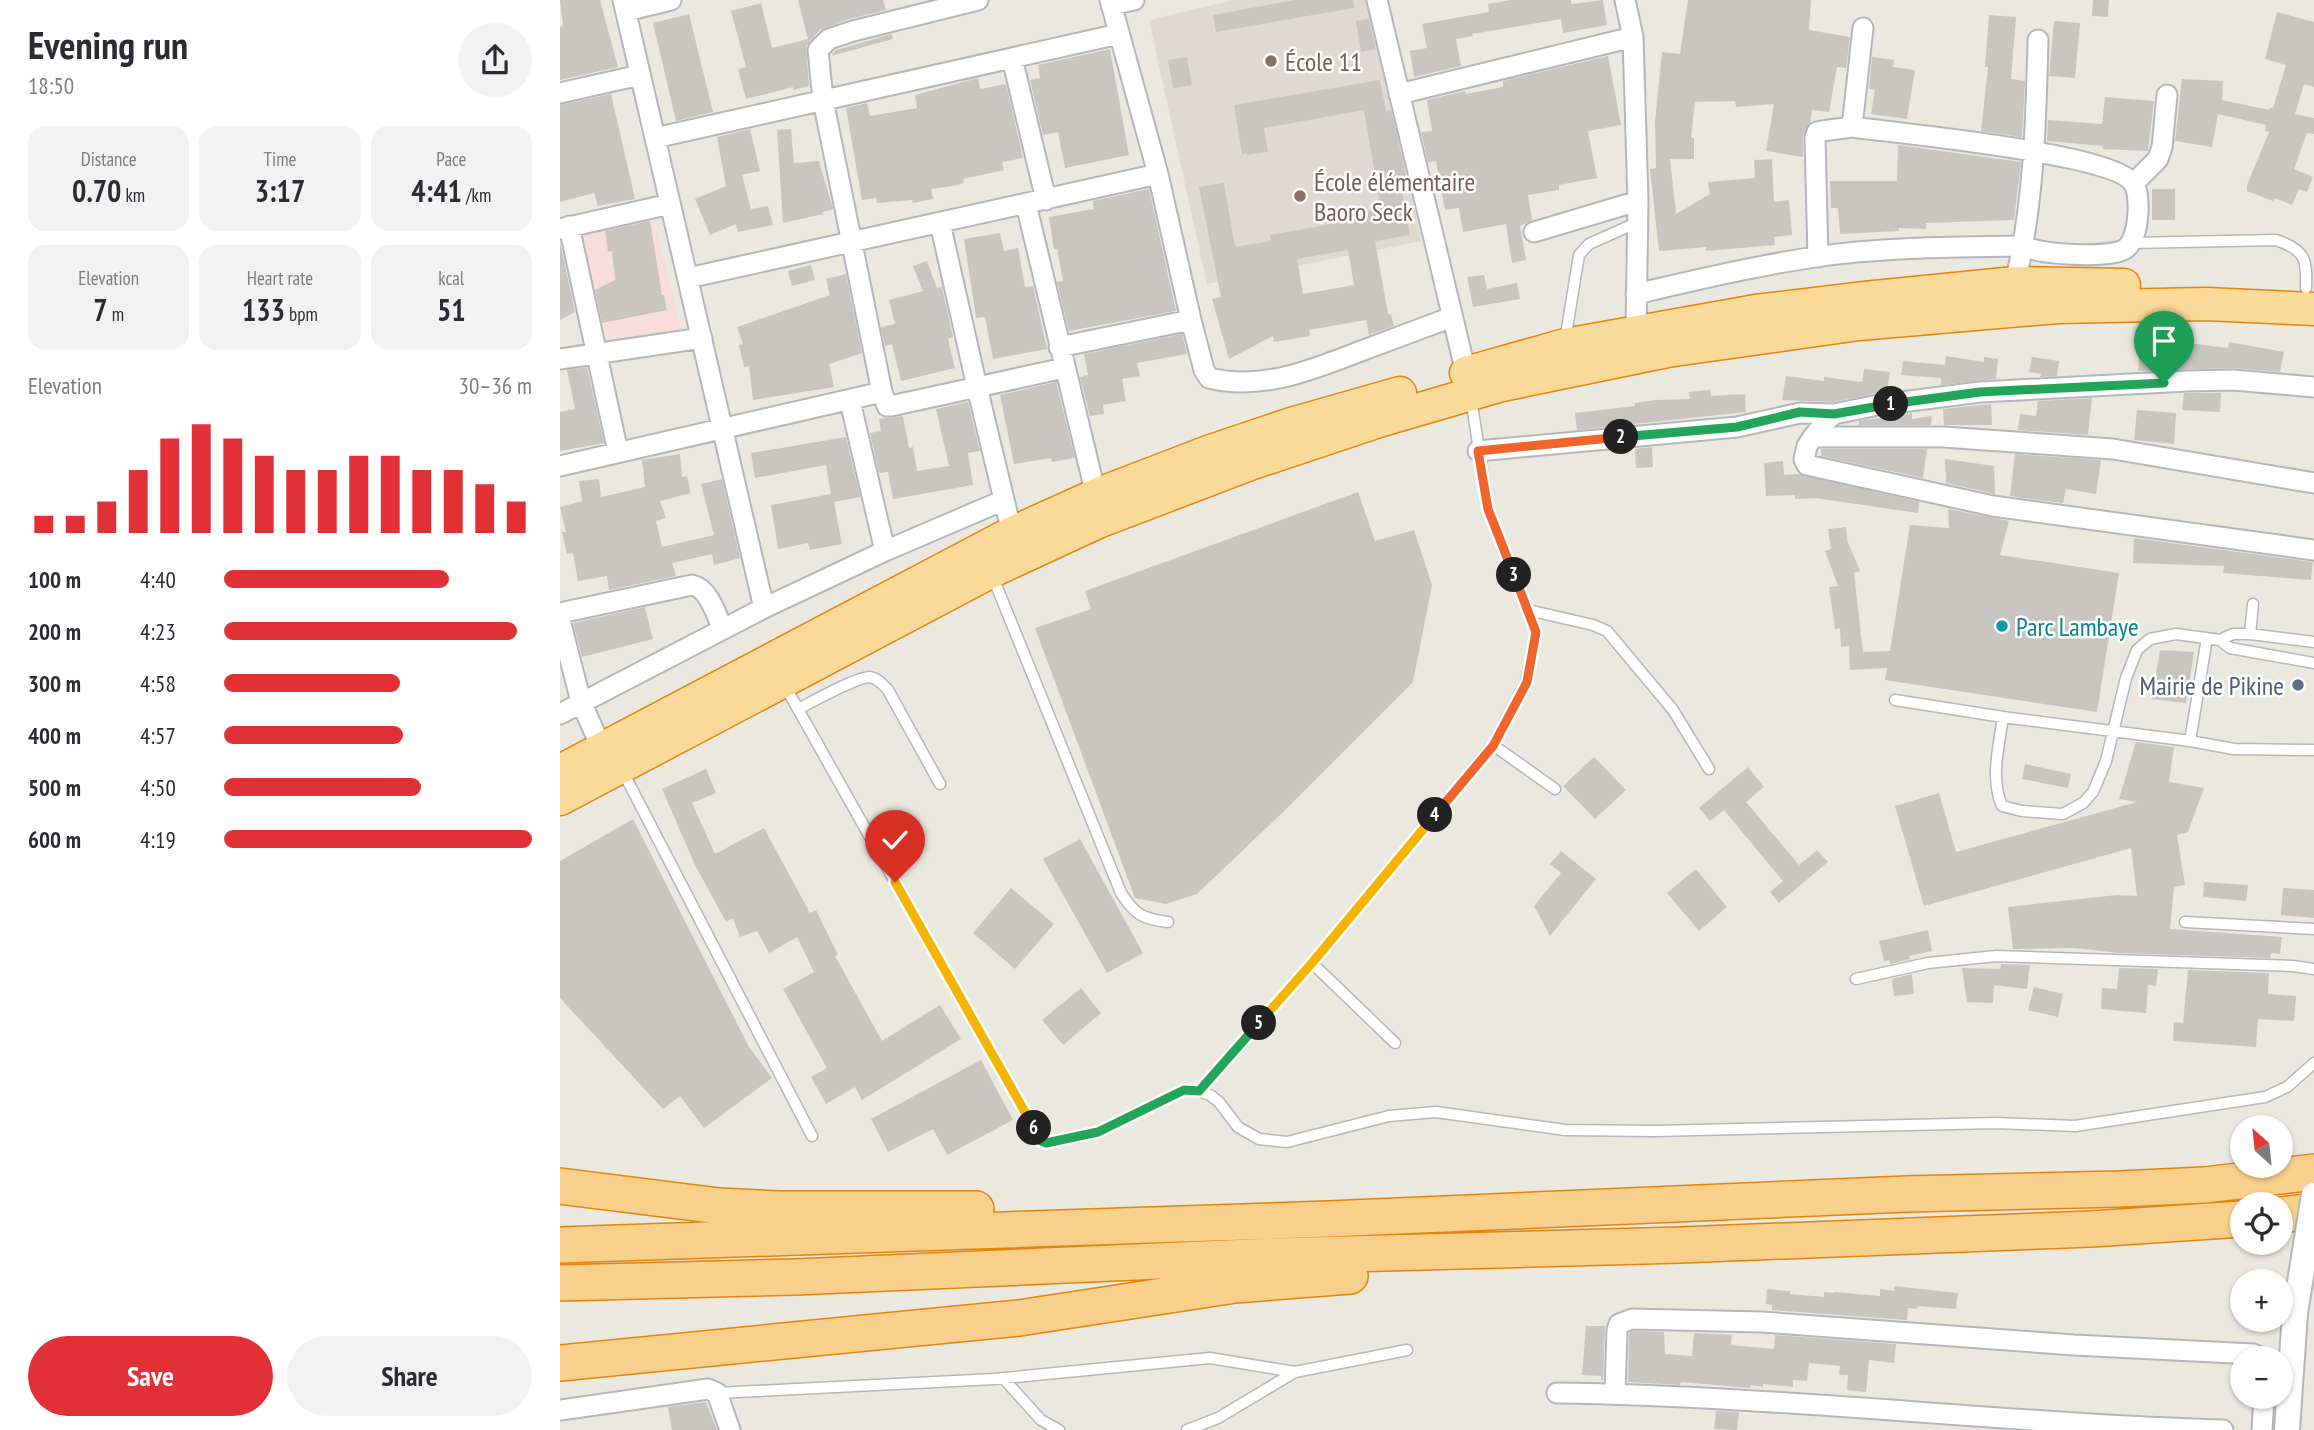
<!DOCTYPE html>
<html lang="en">
<head>
<meta charset="utf-8">
<style>
  :root { --surface:#fff; --page:#f2f2f3; --text:#2b2b33; --muted:#7c7c81; --accent:#e13137 }
  body { margin:0; font-family:"PT Sans Narrow",sans-serif; background:var(--page); color:var(--text); height:100vh; display:flex; flex-direction:column; font-size:26px; white-space:nowrap }
  * { box-sizing:border-box; margin:0 }
  p { font-size:23px; color:var(--muted) }
  .icon { flex:none; width:38px; height:38px; fill:none; stroke:currentColor; stroke-width:2; stroke-linecap:round; stroke-linejoin:round }
  .map { position:relative; flex:1; overflow:hidden }
  .panel { display:flex; flex-direction:column; background:var(--surface); width:560px }
  .panel>* { flex:none }
  .needle { width:46px; rotate:333deg }
  .tools { position:absolute; left:1670px; top:1115px; display:grid; gap:14px }
  .tools a { display:grid; place-items:center; width:63px; height:63px; border-radius:50%; background:var(--surface); box-shadow:0 2px 5px #0004; font-size:35px }
  .pin { position:absolute; display:grid; place-items:center; width:60px; height:60px; color:#fff; margin:-72px -30px; border-radius:50% 50% 50% 0; rotate:-45deg; box-shadow:0 0 7px #0007 }
  .pin .icon { rotate:45deg }
  .km { position:absolute; width:35px; height:35px; margin:-18px; border-radius:50%; background:#222; color:#fff; font-size:19px; line-height:35px; text-align:center }
  .round { display:grid; place-items:center; flex:none; width:74px; height:74px; border-radius:37px; background:var(--page) }
  .head { display:flex; align-items:center; justify-content:space-between; height:119px; padding:0 28px }
  h1 { font-size:38px; font-weight:600; line-height:52px }
  .stats { display:grid; grid-template-columns:repeat(3,1fr); gap:10px; height:119px; padding:7px 28px }
  .stats div { display:grid; align-content:center; border-radius:18px; background:var(--page); text-align:center }
  .stats b { font-size:30px; font-weight:600 }
  .stats small { font-size:19px; font-weight:400 }
  .stats p { font-size:19px }
  .chart { height:196px; padding:14px 28px }
  .chart p { display:flex; justify-content:space-between }
  .chart svg { width:100%; height:126px; margin-top:7px; stroke:var(--accent); stroke-width:6 }
  .action { display:flex; gap:14px; margin-top:auto; padding:14px 28px }
  .action a { flex:1; height:80px; border-radius:42px; background:var(--accent); color:#fff; font-size:28px; font-weight:600; line-height:80px; text-align:center }
  .action a+a { background:var(--page); color:var(--text) }
  ul { padding:0 28px; list-style:none; font-size:23px }
  li { display:grid; grid-template-columns:112px 84px 1fr; align-items:center; height:52px }
  li i { height:18px; border-radius:9px; background:var(--accent) }
  main { display:flex; flex:1; min-height:0 }
  .map>svg:first-child { display:block }
  .education { fill:#ded9d1 }
  .medical { fill:#f9dcdc }
  .building { fill:#c8c5c0; fill-rule:evenodd }
  .lines { fill:none; stroke-linecap:round; stroke-linejoin:round }
  .service-casing { stroke:#b3b7bb; stroke-width:13 }
  .minor-casing { stroke:#b3b7bb; stroke-width:23 }
  .tertiary-casing { stroke:#b3b7bb; stroke-width:28 }
  .trunk-casing { stroke:#e2850a; stroke-width:35 }
  .motorway-casing { stroke:#e2850a; stroke-width:38 }
  .service { stroke:#fff; stroke-width:10 }
  .minor { stroke:#fff; stroke-width:19 }
  .tertiary { stroke:#fff; stroke-width:24 }
  .trunk { stroke:#fada98; stroke-width:32 }
  .motorway { stroke:#f8d08b; stroke-width:35 }
  .tertiary-bridge-casing { stroke:#b3b7bb; stroke-width:28; stroke-linecap:butt }
  .tertiary-bridge { stroke:#fff; stroke-width:24 }
  .split-1-casing { stroke:#fff; stroke-width:14 }
  .split-2-casing { stroke:#fff; stroke-width:14 }
  .split-3-casing { stroke:#fff; stroke-width:14 }
  .split-4-casing { stroke:#fff; stroke-width:14 }
  .split-5-casing { stroke:#fff; stroke-width:14 }
  .split-6-casing { stroke:#fff; stroke-width:14 }
  .split-7-casing { stroke:#fff; stroke-width:14 }
  .split-1 { stroke:#22a559; stroke-width:9 }
  .split-2 { stroke:#22a559; stroke-width:9 }
  .split-3 { stroke:#f0652b; stroke-width:9 }
  .split-4 { stroke:#f0652b; stroke-width:9 }
  .split-5 { stroke:#f5b400; stroke-width:9 }
  .split-6 { stroke:#22a559; stroke-width:9 }
  .split-7 { stroke:#f5b400; stroke-width:9 }
  .education-dot { fill:#8d6e63; stroke:#fff; stroke-width:2.5 }
  .culture-dot { fill:#0f9aa8; stroke:#fff; stroke-width:2.5 }
  .service-dot { fill:#5c6f8a; stroke:#fff; stroke-width:2.5 }
  .labels { text-anchor:middle; dominant-baseline:central; stroke-width:5; stroke-linejoin:round; paint-order:stroke }
  .education-label { font-size:26px; fill:#785e54; stroke:#fff; text-anchor:start }
  .culture-label { font-size:26px; fill:#0d838f; stroke:#fff; text-anchor:start }
  .service-label { font-size:26px; fill:#4e5e75; stroke:#fff; text-anchor:end }
</style>
</head>
<body>
<main>
<section class="panel">
<div class="head"><div><h1>Evening run</h1><p>18:50</p></div><a class="round"><svg class="icon" aria-label="share" viewBox="0 0 24 24"><path d="M12 15V3M7 8l5-5 5 5M5 13v7h14v-7"/></svg></a></div>
<div class="stats">
<div><p>Distance</p><b>0.70<small> km</small></b></div>
<div><p>Time</p><b>3:17</b></div>
<div><p>Pace</p><b>4:41<small> /km</small></b></div>
</div>
<div class="stats">
<div><p>Elevation</p><b>7<small> m</small></b></div>
<div><p>Heart rate</p><b>133<small> bpm</small></b></div>
<div><p>kcal</p><b>51</b></div>
</div>
<div class="chart"><p><span>Elevation</span>30–36 m</p>
<svg viewBox="0 0 160 44" preserveAspectRatio="none"><path d="M5 44V38M15 44V38M25 44V33M35 44V22M45 44V11M55 44V6M65 44V11M75 44V17M85 44V22M95 44V22M105 44V17M115 44V17M125 44V22M135 44V22M145 44V27M155 44V33"/></svg>
</div>
<ul>
<li><b>100 m</b>4:40<i style="width:73%"></i></li>
<li><b>200 m</b>4:23<i style="width:95%"></i></li>
<li><b>300 m</b>4:58<i style="width:57%"></i></li>
<li><b>400 m</b>4:57<i style="width:58%"></i></li>
<li><b>500 m</b>4:50<i style="width:64%"></i></li>
<li><b>600 m</b>4:19<i style="width:100%"></i></li>
</ul>
<div class="action"><a>Save</a><a>Share</a></div>
</section>
<div class="map">
<svg width="1754" height="1430" viewBox="0 0 1754 1430">
  <rect width="100%" height="100%" fill="#ebe8e0"/>
  <path class="education" d="M674,0h137l23,102 27,139 -214,43 -58,-264z"/>
  <path class="medical" d="M92,214l32,127 -84,14 -22,-124z"/>
  <path class="building" d="M0,0h40l18,67 -58,13v-53l3,-1z
    M238,0h85l3,10 -37,9 -29,11 -14,16 3,40 -16,4v-3l-47,12 -8,-30 8,-2 -15,-56 30,-8 11,45 36,-9z
    M735,0h58l1,8 -138,24 -3,-17z
    M951,0h60v4l32,-4 4,25 -44,8 -2,-14 -89,15 1,2 -17,3 5,27 -47,11 -4,-26 17,-3 -5,-24 67,-12 -1,-8z
    M1128,0h123l-2,30 41,7 -4,31 -9,-1 -8,45 -17,-2 -2,12 -7,13v22l-37,-6 8,-47 -38,3 -1,-6 -40,1 -4,36h3v21h-24l6,55 34,-20 -2,-12 47,-4 -1,-18 18,-1 2,43 15,-2 3,35 -18,2 1,8 -69,6v-4l-47,4 -9,-82 6,-1 -1,-46 7,-70 18,2z
    M1533,0h16l-1,17 -16,-1z
    M1717,12l37,10v65l-10,-3 -9,30 19,4v16l-7,-1 -13,36 19,8 -6,15 -8,-3 -7,16 -17,-7 -2,3 -26,-10v-6l22,-53 -4,-1 1,-6 -48,-11 -6,33 -37,-6 7,-62 41,2 -1,19 47,10 1,-2h3l13,-43 -21,-6z
    M129,14l24,98 -37,9 -23,-98z
    M1429,15l27,2 -5,62 14,2 -3,56 -41,-6 7,-64h-3z
    M809,19l7,30 -15,3 -5,-31z
    M1494,21l26,2 -5,55 -26,-2z
    M332,34l1,5 -62,17 5,-6z
    M550,49l19,106 -64,13 -7,-36 -15,3 -13,-55 10,-2 -2,-13z
    M1048,56l13,69 -33,6 9,47 -38,7v5l-31,5 4,25 -12,6 6,34 -14,3 -6,-39 -43,8 -4,-24 -14,2 -9,-49 -8,2 -7,-31 11,-1 -5,-31 38,-9 1,3 37,-7v-6z
    M627,57l5,28 -19,3 -5,-28z
    M1312,57l22,3 -1,7 22,3 -8,49 -36,-5 4,-24 -6,-1z
    M418,78l2,11 26,-5 17,74 -21,4 2,8 -41,9 1,4 -11,3 -22,3 2,10 -20,4 -1,-3 -35,3 -1,-5 -14,2 -16,-92 21,-5 3,13 47,-8 -2,-13z
    M820,80l6,31 5,-1 13,56 4,24h-6l8,45 -35,6 13,73h3l3,12 -25,9 -3,-15 -57,10 1,6 -36,6 -1,-6 -44,23 -17,-60 9,-2 -22,-110 25,-4 11,64 36,-6 -1,-6 67,-12 -1,-6 45,-8 -17,-99 -100,18 4,24 -21,3v-2l-5,1 -8,-49zM788,250l6,35 -51,9 -6,-35z
    M51,94l24,105 -37,7 -4,-13 -34,9v-97z
    M1545,97l49,4 -6,50 -46,-2 1,-3 -56,-5 1,-21 54,4z
    M190,129l10,42 -18,4 9,34 17,-3 5,19 -35,7 -2,-8 -26,11 -15,-36 31,-13 -9,-49z
    M231,129l3,34 25,-2 14,48 -10,3v2l-40,9 -6,-93z
    M1338,145l123,17 -7,58 -88,3v6l-27,-1v3l-59,3 -2,-26h-7l-1,-27h67z
    M589,189l27,122 -107,20 -12,-49 6,-1 -6,-32h-3l-5,-32 45,-8 -1,-8z
    M1592,189h23v31h-23z
    M90,221l12,74h2l3,15 -65,13 -7,-33 20,-10 -3,-29 -4,1 -3,-21z
    M440,233l4,18 14,-3 7,39 8,-1 14,63 -54,10 -8,-42 -9,1 -12,-79z
    M0,242l15,70 -15,8z
    M367,261l10,27 5,-1 11,50 -5,2 7,29 -54,13 -9,-37 -7,2 -4,-19 14,-3 -6,-24 34,-9 -10,-25z
    M251,265l4,15 -23,6 -4,-15z
    M286,274l16,79 -33,11 5,23 -81,13 -4,-34 -5,1 -5,-22 4,-1 -6,-17 93,-32 -4,-16z
    M924,275l3,14 30,-6 3,16 -47,8 -6,-30z
    M622,334l5,20 -50,9 3,13 -18,3 4,22 -23,4 1,9 -14,2 -10,-39 8,-2 -4,-21z
    M1669,342l55,10 -4,20 -47,-4 -95,3 2,-21 48,3 1,-10 39,5z
    M1386,356l38,6v-5l14,2 -2,20 -55,6v-7l-40,-3 2,-14 42,4z
    M1472,357l27,4 -2,15 -17,1 1,-3 -12,-2z
    M27,367l17,76 -44,8v-39l15,-3 -8,-39z
    M1304,369l26,3 -3,19 -54,11 -51,-2 4,-24 38,5v-4l38,5z
    M496,382l19,76 -23,4 -1,-4 -37,6 -14,-69z
    M1150,390l1,6 34,-2 1,18 -169,18 -2,-17 60,-7v-3l21,-3 34,-1 -1,-7z
    M1624,393h37l-1,19 -38,-2z
    M1532,398l-4,37 -70,-5 2,-16 16,2 2,-15z
    M408,402l12,49 -12,2 5,32 -80,14 -5,-27 -9,1 -9,-40 11,-2 -2,-12 24,-3 6,32 4,-1 4,24 32,-5 -13,-57z
    M1431,404l1,21h-48l-1,-16z
    M1577,410l39,3 -2,31 -40,-4z
    M1352,413v6l20,-3 -1,9h-72v-4z
    M286,437l14,60 -26,5 8,42 -32,6 -2,-7 -30,6 -7,-44 60,-11 -5,-29 -71,13 -4,-25z
    M1092,447l1,20 -17,1 -1,-19z
    M1261,449h106l-4,29 -102,-22z
    M120,454l2,23 5,-1 4,17 -31,8 6,17 -10,3 6,26 52,-12 -13,-51 21,-5 18,79 -26,7 -2,-11 -40,9 4,13 -67,14 -2,-14 -29,5 -5,-28 -6,1 -5,-22h4l-6,-25 22,-6 -3,-20 20,-2 2,18 44,-10 -3,-27z
    M1455,454l86,6 -5,34 -30,-5 -3,14 -53,-7z
    M1385,459l49,7 1,28 -49,-11z
    M1223,461l1,14 15,-1 120,28 -1,11 -103,-15 -20,1v-4l-29,1 -2,-33z
    M798,492l17,49 39,-11 18,55 -19,97 -130,130 -86,82 -31,10 -31,-6 -100,-270 56,-19 -6,-18z
    M1388,509l61,12 -9,34 119,18 -22,139 -212,-32 2,-12 -37,2 -1,-24 -8,1 -1,-19 -5,1 -6,-42 9,-1 -13,-35 6,-2 -3,-20 18,-2 1,13 13,31 -6,2 9,79 27,-1 20,-126 39,3z
    M1574,538l179,24 -2,18 -88,-7 1,-7 -91,-3z
    M85,607l8,32 -71,18 -9,-34z
    M1600,650l34,2 -8,51 -34,-4z
    M1576,742l38,5 -5,35 35,6 -16,44 -11,3 8,50 -11,2 -4,42 112,8 -2,17 -9,-1 -1,5 -150,-5 -46,-5 -61,1 -5,-42 109,-12 20,1 -6,-48 -207,58 -29,-100 44,-13 17,59 181,-50 -18,-3z
    M1034,757l32,33 -31,29 -32,-33z
    M1465,764l46,10 -3,14 -46,-9z
    M1188,767l16,20 -18,15 53,63 18,-15 11,12 -49,41 -9,-11 13,-11 -59,-71 -14,11 -11,-13z
    M146,769l10,24 -24,10 23,51 49,-26 46,85 6,-3 22,45 -3,1 47,85 58,-36 21,34 -99,61 -7,-13 -29,17 -15,-27 16,-9 -44,-79 31,-17 -17,-35 -28,16 -12,-22 -17,6 -7,-19 -7,4 -31,-57 -33,-76z
    M73,819l116,228 23,31 -68,50 -24,-32 -17,13 -103,-111v-137z
    M520,839l63,114 -36,20 -64,-114z
    M1001,851l35,28 -46,57 -16,-30 27,-33 -11,-9z
    M1136,869l31,38 -28,24 -32,-38z
    M1644,882l44,3 -2,16 -43,-4z
    M451,888l43,36 -39,45 -42,-36z
    M1723,888l31,2v28l-33,-3z
    M1368,930l4,21 -23,5 1,3 -20,5v-4l-6,1 -5,-20z
    M1441,964l29,1 -3,24 -33,-4 -1,18 -26,-1 -5,-34 38,1z
    M1559,968l39,1 -2,17 -8,-1 -2,28 -45,-4 1,-21 15,1z
    M1628,970l81,3 -1,21 28,2 -2,25 -36,-2 -2,28 -83,-6 1,-19 9,1z
    M1352,974l2,20 -20,2 -2,-17z
    M1474,987l29,7 -5,23 -30,-7z
    M521,988l20,25 -38,32 -21,-25z
    M421,1060l32,60 -66,35 -14,-26 -45,23 -17,-33z
    M1334,1286l64,7 -2,16 -38,-3 -1,3 -9,-1 -1,12 -135,-10v-5l-6,-1 1,-15 23,2v3l34,3v-5l10,1v-1l46,4v-7l14,2z
    M1026,1326h19l-2,54h-2v-4l-19,-1z
    M1074,1331l30,1 1,22 27,2 2,-23 38,2 -1,10 43,4 1,-14 121,9 -2,19 -25,-3 -3,32 -19,-2 1,-15h-9l1,-9 -31,-3 -2,18 -14,-1v7l-30,-3v3l-12,-2 -1,3 -69,-6 -1,3 -52,-3 1,-49z
    M146,1402l11,28h-45l-4,-23z
    M1156,1411l23,1 -2,18 -23,-1z"/>
  <g class="lines">
    <g class="service-casing">
      <path id="service" d="M1571,243l145,-3c30,10 31,20 30,48
        M1005,341l14,-86 10,-11 47,-21
        M432,575l129,318c14,22 22,26 47,29
        M968,610l65,15 14,6 66,79 36,59
        M1690,634l3,-30
        M1660,640l10,8 84,15
        M225,686l256,455 5,2 52,-11 86,-42 15,1 11,4 9,7 19,25 21,12 28,3 102,-26 47,-4 129,18 90,1 341,-8 79,3 190,-29 22,-10 27,-24
        M1335,700l108,17 187,24 44,8 80,1
        M238,709c14,-7 58,-32 72,-32 8,1 13,8 18,13l52,94
        M1443,717c-4,29 -13,61 -1,89l20,5 41,3 20,-11 10,-11 13,-31 20,-83 11,-28 13,-11 26,-5 44,6 13,-6h17l64,8
        M1630,741l17,-103
        M933,745l62,44
        M62,770l190,366
        M1625,922l129,7
        M752,963l83,80
        M1296,979l72,-16 68,-7 297,10 21,3
        M639,1091l113,-128 181,-218 33,-63 10,-50 -48,-123 -17,-111
        M443,1378l38,42 18,10
        M157,1393l277,-14 216,-21 85,14 112,-22
        M627,1430l31,-12 77,-46"/>
    </g>
    <g class="minor-casing">
      <path id="minor" d="M63,0l141,608
        M418,0l-125,31 -24,8 -11,11 5,50 59,292 5,14h4l173,-38
        M550,0l48,174 33,146 13,50 5,8c53,13 103,-8 152,-27 30,-11 61,-23 91,-34
        M817,0l89,373
        M1065,0l8,37 5,164 -2,131
        M551,5l23,-5
        M66,11l45,-11
        M452,58l34,142
        M0,93l80,-18
        M839,94l234,-57
        M1292,127l11,-99
        M95,138l464,-104
        M1574,183l24,-24 4,-12 5,-52
        M466,204l70,291
        M380,223l37,164 35,146
        M9,226l49,226
        M0,229l110,-25
        M974,232l104,-31
        M128,278l470,-104
        M1455,283c19,-80 21,-161 23,-243
        M1076,294c60,-14 119,-28 179,-37 69,-10 140,-10 209,-11 16,9 82,12 99,4 16,-7 18,-50 12,-64 -15,-33 -240,-53 -283,-59l-30,4 -5,1 -2,6 3,119
        M499,347l132,-27
        M0,359l142,-21
        M290,401l35,150
        M1253,437l14,-17 7,-6 44,-9 102,-13 207,-11 46,-1 81,7
        M918,451l259,-24 63,-14 34,1
        M0,466l322,-74
        M1754,483l-201,-34 -169,-12h-131l-6,9 -3,13 3,6 186,41 321,44
        M0,613l132,-28c17,3 24,30 31,44
        M0,620l21,82 21,47
        M0,714l204,-106 121,-57 119,-51
        M997,1393c222,3 443,30 666,37
        M1055,1393l2,-63 2,-6 13,-5 130,3 312,23 179,9 9,4
        M0,1410l148,-21 9,4 13,37
        M1702,1430l2,-34"/>
    </g>
    <g class="tertiary-casing">
      <path id="tertiary" d="M1727,1430l8,-117"/>
    </g>
    <g class="trunk-casing">
      <path id="trunk" d="M906,373l99,-28 191,-34 109,-13 150,-15 109,2
        M0,771l452,-238 84,-38 112,-43 83,-28 109,-31
        M0,799l430,-227 108,-50 152,-58 129,-43 123,-36 165,-34 192,-27 199,-17 148,-3 108,5"/>
    </g>
    <g class="motorway-casing">
      <path id="motorway" d="M0,1186l159,20 60,3h197
        M1720,1215l34,-4
        M0,1245l768,-26 579,-25 212,-5 86,-4 109,-13
        M0,1283l236,-6 478,-21 406,-11 411,-16 151,-10
        M0,1363l459,-45 216,-33 115,-9"/>
    </g>
    <use href="#service" class="service"/>
    <use href="#minor" class="minor"/>
    <use href="#tertiary" class="tertiary"/>
    <use href="#trunk" class="trunk"/>
    <use href="#motorway" class="motorway"/>
    <g class="tertiary-bridge-casing">
      <path id="tertiary-bridge" d="M1735,1313l19,-118"/>
    </g>
    <use href="#tertiary-bridge" class="tertiary-bridge"/>
  </g>
  <g class="lines">
    <g class="split-1-casing">
      <path id="split-1" d="M1331,404l89,-12 184,-9"/>
    </g>
    <g class="split-2-casing">
      <path id="split-2" d="M1061,437l116,-10 63,-15 34,2 57,-10"/>
    </g>
    <g class="split-3-casing">
      <path id="split-3" d="M954,575l-26,-66 -10,-58 143,-14"/>
    </g>
    <g class="split-4-casing">
      <path id="split-4" d="M875,815l58,-69 34,-64 9,-50 -22,-57"/>
    </g>
    <g class="split-5-casing">
      <path id="split-5" d="M699,1023l53,-60 123,-148"/>
    </g>
    <g class="split-6-casing">
      <path id="split-6" d="M474,1128l7,13 5,2 52,-11 86,-42 15,1 60,-68"/>
    </g>
    <g class="split-7-casing">
      <path id="split-7" d="M335,882l139,246"/>
    </g>
    <use href="#split-1" class="split-1"/>
    <use href="#split-2" class="split-2"/>
    <use href="#split-3" class="split-3"/>
    <use href="#split-4" class="split-4"/>
    <use href="#split-5" class="split-5"/>
    <use href="#split-6" class="split-6"/>
    <use href="#split-7" class="split-7"/>
  </g>
  <g class="education-dot">
    <circle cx="711" cy="61" r="7"/>
    <circle cx="740" cy="196" r="7"/>
  </g>
  <circle class="culture-dot" cx="1442" cy="626" r="7"/>
  <circle class="service-dot" cx="1738" cy="685" r="7"/>
  <g class="labels">
    <g class="education-label">
      <text x="725" y="61">École 11</text>
      <text x="754" y="181">École élémentaire<tspan x="754" dy="30">Baoro Seck</tspan></text>
    </g>
    <g class="culture-label">
      <text x="1456" y="626">Parc Lambaye</text>
    </g>
    <g class="service-label">
      <text x="1724" y="685">Mairie de Pikine</text>
    </g>
  </g>
</svg>
<div class="tools">
<a><svg class="needle" viewBox="-14 -14 28 28"><path d="M0-13l5 13h-10z" fill="#e53935"/><path d="M0 13l5-13h-10z" fill="#7c7c81"/></svg></a>
<a><svg class="icon" aria-label="locate" viewBox="0 0 24 24"><circle cx="12" cy="12" r="6"/><path d="M12 2v4M12 18v4M2 12h4M18 12h4"/></svg></a>
<a>+</a>
<a>−</a>
</div>
<div class="pin" style="left:1604px;top:383px;background:#1e9e55"><svg class="icon" aria-label="arrive" viewBox="0 0 24 24"><path d="M6 21V4h12l-3 4 3 4H6"/></svg></div>
<div class="pin" style="left:335px;top:882px;background:#d93025"><svg class="icon" aria-label="check" viewBox="0 0 24 24"><path d="M5 12l5 5 9-10"/></svg></div>
<b class="km" style="left:1331px;top:404px">1</b>
<b class="km" style="left:1061px;top:437px">2</b>
<b class="km" style="left:954px;top:575px">3</b>
<b class="km" style="left:875px;top:815px">4</b>
<b class="km" style="left:699px;top:1023px">5</b>
<b class="km" style="left:474px;top:1128px">6</b>
</div>
</main>
</body>
</html>
